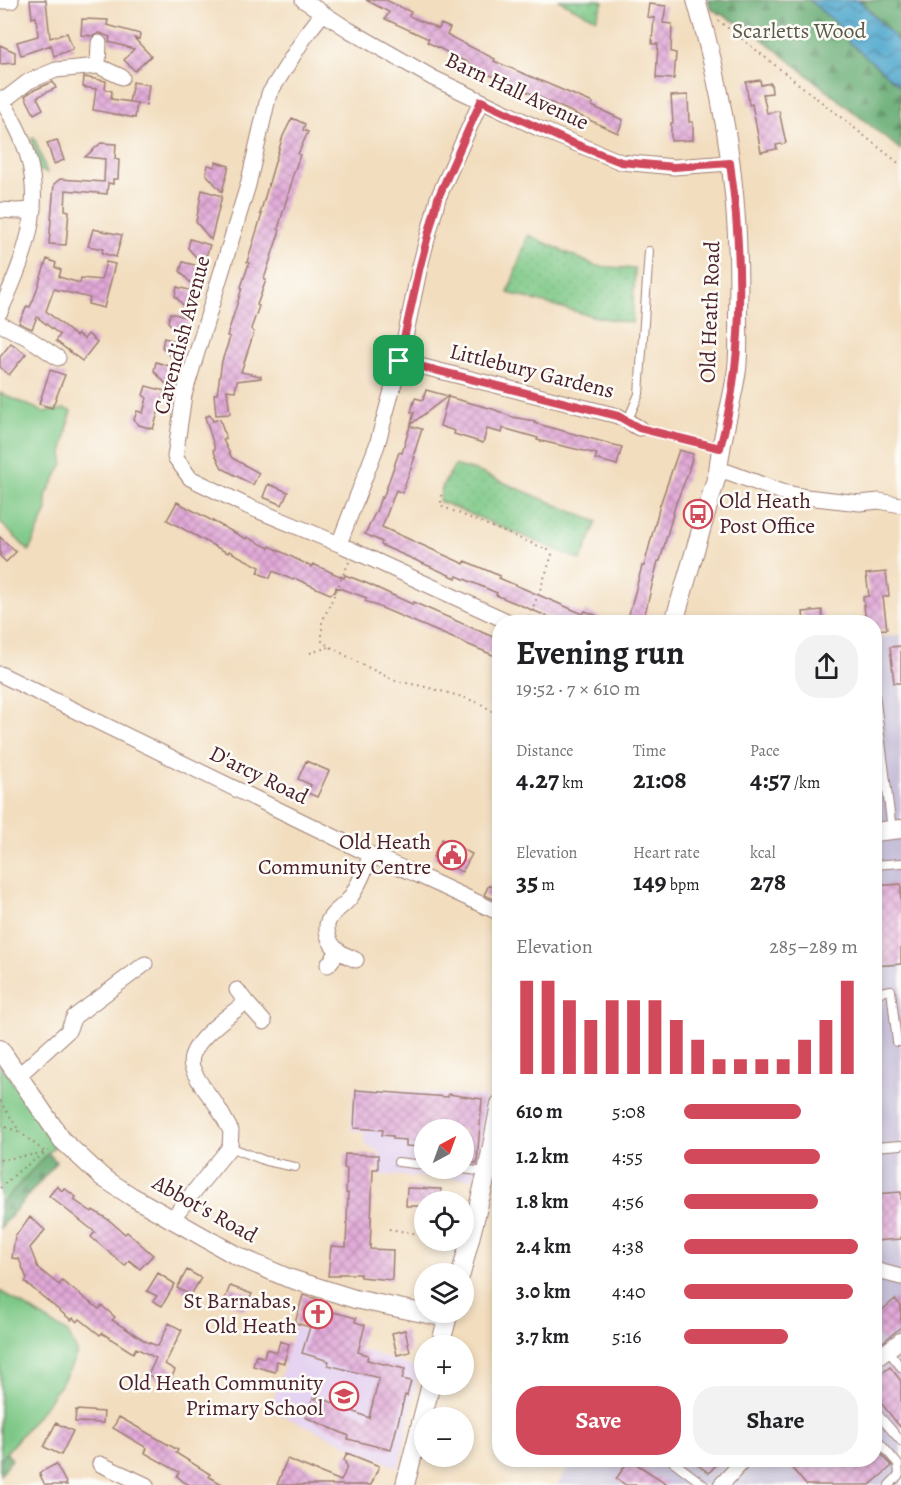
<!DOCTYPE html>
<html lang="en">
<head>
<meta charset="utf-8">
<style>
  :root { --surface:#fff; --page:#f2f2f2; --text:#202124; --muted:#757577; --accent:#d1495b }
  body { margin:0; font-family:Alegreya,serif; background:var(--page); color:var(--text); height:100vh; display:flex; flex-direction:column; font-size:22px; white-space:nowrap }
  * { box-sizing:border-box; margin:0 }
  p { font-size:20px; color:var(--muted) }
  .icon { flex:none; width:33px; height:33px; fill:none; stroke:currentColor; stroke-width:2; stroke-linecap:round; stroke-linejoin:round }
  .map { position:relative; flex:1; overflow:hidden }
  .details { position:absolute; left:492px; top:615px; width:390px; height:852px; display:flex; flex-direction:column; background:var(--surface); border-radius:24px; box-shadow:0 3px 9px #0003 }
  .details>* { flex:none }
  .needle { width:39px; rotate:41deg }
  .tools { position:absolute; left:414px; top:1119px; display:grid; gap:12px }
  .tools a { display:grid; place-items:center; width:60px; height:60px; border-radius:50%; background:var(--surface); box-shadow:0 3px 9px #0003; font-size:30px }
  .pin { position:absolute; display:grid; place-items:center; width:51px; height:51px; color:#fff; margin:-26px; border-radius:12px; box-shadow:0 3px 9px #0006 }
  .round { display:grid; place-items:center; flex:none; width:63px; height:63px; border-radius:24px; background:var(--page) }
  .head { display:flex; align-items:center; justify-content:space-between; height:102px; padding:0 24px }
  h1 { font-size:33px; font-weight:700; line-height:45px }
  .metrics { display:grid; grid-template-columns:repeat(3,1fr); gap:9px; height:102px; padding:6px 24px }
  .metrics div { display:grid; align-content:center }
  .metrics b { font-size:26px; font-weight:700 }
  .metrics small { font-size:16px; font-weight:400 }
  .metrics p { font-size:16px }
  .chart { height:168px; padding:12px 24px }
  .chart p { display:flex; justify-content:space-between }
  .chart svg { width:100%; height:108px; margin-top:6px; stroke:var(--accent); stroke-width:6 }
  .cta { display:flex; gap:12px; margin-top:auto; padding:12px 24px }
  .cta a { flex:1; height:69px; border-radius:24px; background:var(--accent); color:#fff; font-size:24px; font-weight:700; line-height:69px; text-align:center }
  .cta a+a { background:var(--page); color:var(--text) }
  ul { padding:0 24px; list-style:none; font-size:20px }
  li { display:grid; grid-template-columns:96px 72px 1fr; align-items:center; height:45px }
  li i { height:15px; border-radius:8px; background:var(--accent) }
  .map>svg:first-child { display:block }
  .built { fill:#e5d3f1; fill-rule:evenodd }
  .industrial { fill:#c7c0d9 }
  .grass { fill:#7dc886; stroke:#647458; stroke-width:1.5 }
  .forest { fill:url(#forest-firs); stroke:#58664f; stroke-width:1.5 }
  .park { fill:url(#park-dots); stroke:#647458; stroke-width:1.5 }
  .water { fill:url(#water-waves); stroke:#4d637c; stroke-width:1.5 }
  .building { fill:url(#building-cross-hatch) }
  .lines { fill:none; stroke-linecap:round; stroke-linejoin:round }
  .service-casing { stroke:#9e7e74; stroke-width:10 }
  .minor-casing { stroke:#9e7e74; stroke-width:17 }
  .tertiary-casing { stroke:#9e7e74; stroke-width:20 }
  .path { stroke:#9e7e74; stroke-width:2; stroke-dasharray:1.5 4.5; stroke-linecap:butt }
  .service { stroke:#fff; stroke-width:8 }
  .minor { stroke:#fff; stroke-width:15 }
  .tertiary { stroke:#fff; stroke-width:18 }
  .route-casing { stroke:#fff; stroke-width:12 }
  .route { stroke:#d1495b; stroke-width:8 }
  .labels { text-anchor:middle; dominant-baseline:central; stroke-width:5; stroke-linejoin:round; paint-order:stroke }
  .park-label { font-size:22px; fill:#5c5a4b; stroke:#fdfcf7 }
  .street-label { font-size:22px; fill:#4a1f2b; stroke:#fdfcf7 }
  .poi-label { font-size:22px; fill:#4a1f2b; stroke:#fdfcf7; text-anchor:end }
</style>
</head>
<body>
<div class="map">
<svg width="901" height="1485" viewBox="0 0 901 1485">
  <defs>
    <pattern id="forest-firs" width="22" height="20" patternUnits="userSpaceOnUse" patternTransform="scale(1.5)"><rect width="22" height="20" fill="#66ac73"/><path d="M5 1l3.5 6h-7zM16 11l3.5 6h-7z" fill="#568b5f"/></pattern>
    <pattern id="park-dots" width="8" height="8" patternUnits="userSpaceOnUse" patternTransform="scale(1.5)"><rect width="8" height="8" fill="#7dc886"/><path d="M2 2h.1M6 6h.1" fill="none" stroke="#6eab74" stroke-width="1.8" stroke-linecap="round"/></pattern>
    <pattern id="water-waves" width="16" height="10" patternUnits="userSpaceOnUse" patternTransform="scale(1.5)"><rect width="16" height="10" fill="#50a7cd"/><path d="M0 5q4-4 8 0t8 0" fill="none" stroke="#4487a7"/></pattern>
    <pattern id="building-cross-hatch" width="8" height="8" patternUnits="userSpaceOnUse" patternTransform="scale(1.5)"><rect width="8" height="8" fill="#e1a9d8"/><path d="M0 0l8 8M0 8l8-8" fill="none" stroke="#b889af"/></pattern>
  </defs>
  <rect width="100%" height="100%" fill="#fdfcf7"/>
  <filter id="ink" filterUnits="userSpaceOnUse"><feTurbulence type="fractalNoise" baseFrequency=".0167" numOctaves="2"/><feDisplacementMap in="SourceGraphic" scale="12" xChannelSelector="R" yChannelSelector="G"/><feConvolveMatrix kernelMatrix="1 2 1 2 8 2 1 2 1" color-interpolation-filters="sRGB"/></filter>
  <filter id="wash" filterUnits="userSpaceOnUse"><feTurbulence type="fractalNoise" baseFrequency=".008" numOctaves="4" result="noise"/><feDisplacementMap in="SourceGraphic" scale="24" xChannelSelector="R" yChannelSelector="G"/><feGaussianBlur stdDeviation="1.35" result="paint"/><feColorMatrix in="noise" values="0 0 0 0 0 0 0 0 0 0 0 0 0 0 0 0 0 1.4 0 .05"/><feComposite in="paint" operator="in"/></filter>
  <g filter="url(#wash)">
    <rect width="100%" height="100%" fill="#f2ddbe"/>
    <path class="built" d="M354,1088l132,8 -7,67 -5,16 -96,-4 2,-23 -16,-8v-12l-13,-2zM424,1130h40v38h-40z
      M295,1326l124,43 -20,99 -128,-58z"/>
    <path class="industrial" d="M901,635v850h-344l16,-25h301v-822z"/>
    <path class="grass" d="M34,137l13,36 -8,-3 -8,-32z
      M0,393l44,19 20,-3 7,2 -8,39v13l-17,33 1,14 -18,41 -29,-29z
      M0,1063l55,83 -55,59z
      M0,1291l68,42 9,19c-11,34 -53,79 -77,108z"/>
    <path class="forest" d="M708,0h101l27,23 15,20 50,44v63l-150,-120 -40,-21z
      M860,0h41v44z
      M48,1153l9,9 -57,66v-23z
      M6,1453l6,6 -12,16v-15z"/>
    <path class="park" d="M558,0h40l5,2 -7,17z
      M528,235l68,31 39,3 -3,54 -40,-7 -84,-23z
      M455,465l24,7 118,50 -16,38 -142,-59 4,-16z"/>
    <path class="water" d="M809,0h49l4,3 39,41v43l-51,-44 -14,-20z"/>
    <g id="blocks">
      <path class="building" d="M30,0h16l4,38 17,-5 6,16 -19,7 -3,-11 -30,10 -4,-13 21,-6 -2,-19 -4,1z
        M366,0h20l25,12 -2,4 30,13 2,-5 9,4 -3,7 48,24 -1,2 99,42 -1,3 31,14 -5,13 -139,-63 1,-1 -53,-27 2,-3 -44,-20 4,-7z
        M649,4l17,2 -3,17 9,1 -1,28 5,1 -2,26 -18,-1 2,-34h-6l2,-26 -7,-1z
        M82,19l26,1 -1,5 33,9 -1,5 -5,-1 17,18 -16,15 -11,-11 10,-11 -25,-7 1,-5 -10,-4 -7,3 -12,-1z
        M0,45l15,7v11l-15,1z
        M84,77l22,4 -1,8 7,2 -1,8 26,4 -2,15 -42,-8 3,-21 -13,-2z
        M760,80l1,5 10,-2 1,10 -9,1 4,19 12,-2 7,32 -10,2 1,4 -16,3 -9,-48 -3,1 -3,-23z
        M53,82l3,6 -19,9 6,12 -9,5 -9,-18 9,-6z
        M133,82l16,3 -3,20 -17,-3z
        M688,95l1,27h4v18l-22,1v-18h2l-2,-27z
        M292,118l13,6 -2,6 5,2 -10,22 2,1 -9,26h1l-14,48 2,1 -16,49 2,1 -9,25 2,1 -8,23 3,3 -13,40 20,4v2l-24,3 -2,10 -8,-1 3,24 -14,1 -2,-21h3l5,-33 8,-24 -3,-1 15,-48 -1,-1 8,-24 -2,-1 15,-48h-2l15,-52 8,-26z
        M57,140l7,20 -10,4 -7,-21z
        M101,143l15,1 -1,15 4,1 -1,19h-5v5l-5,-1 -1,11 -41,-4 -1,20 4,1 -3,34 -17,-1 5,-60 6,-5 44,3 1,-23 -20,-2z
        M216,162l13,4 -7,26 -16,-18 2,-9 7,2z
        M202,190l20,6 -11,44 -15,-18z
        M93,229l29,6 -6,22 -14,-4 1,-4 -15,-3z
        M190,239l20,6 -7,20 -15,-17z
        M47,259l9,4 -1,4 6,3 -2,7 21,6 1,-5 20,2 5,-18 9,2 -11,44 -16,-4 2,-6 -36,-9 -8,22 30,25 2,-2 6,5 4,-5 9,8 -15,19 -26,-20 4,-6 -23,-18 -5,12 -13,-6 8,-17 3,1 4,-9z
        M183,262l19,5 -6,22 -16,-18z
        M177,287l20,5 -6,22 -16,-18z
        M170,313l20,5 -6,21 -16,-17z
        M164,338l20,5 -7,20 -15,-16z
        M11,343l15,11 -17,21 -9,-8v-10z
        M156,362l20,6 -4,12 -3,-1 -2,6 -13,-14z
        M50,370l15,5 -13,33 -13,-4z
        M146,386l19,5 -12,38 -14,-4 -5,-5 3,-9 6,2 4,-15 -4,-3z
        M426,390l22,6 -37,28 3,-12h-3l4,-14 8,2z
        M448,397l45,12 19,8 23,4 -1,2 88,24 -5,18 -22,-6 2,-5 -60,-14 1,-2 -35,-10 -1,5 -15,-4 -4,14 -29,-9 1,-3 -15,-5z
        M210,415l3,6 7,-2 6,20 -3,1 9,18 27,15 -6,12 -31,-17 -9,-18 2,-1 -10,-32z
        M410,426l12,3 -9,28h2l-13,36 -6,-3 -14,37 82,37 1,-3 35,15 -1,2 84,36 2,-3 27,11h-51l-65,-27 1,-2 -40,-17 -1,2 -75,-33 1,-3 -17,-8 12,-25 4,-12 2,1 16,-46 3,1z
        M679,450l14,4 -6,22 -11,27 -16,58h-2l-15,61h-16l15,-56h2l16,-61z
        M268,484l20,8 -6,13 -19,-8z
        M177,502l69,37 1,-2 22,11 1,-2 42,21 1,-3 31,14 1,-3 21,8 46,21 1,-2 87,38v18l-135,-57 2,-3 -31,-11 -1,5 -5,2 -36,-16 -1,2 -20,-9 -3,7 -12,-5 2,-6 -31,-16 -1,2 -12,-6 -49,-27z
        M0,537l16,15 -10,10 -6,-6z
        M886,572l3,24 -6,1 4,32 -13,1v-8h-8l-3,-25 6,-1 -3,-22z
        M822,610l1,12h-19l-1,-10z
        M901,646v37h-7l-4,-36z
        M306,761l23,10 -12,26 -9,-4 3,-8 -13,-6z
        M442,839l30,15 -10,18 -29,-15z
        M901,884v80l-27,2v-80z
        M489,885l11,5v12l-16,-7z
        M356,1090l92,7v-3l34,5 -5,64 -13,-1v-32h-40v17l-18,-1v-6l-13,-1v-3l-11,-1 1,-5 -29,-2z
        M345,1154l33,1v14h-5l-3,80 23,1 -1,30 -32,-3v-3h-21v2h-11l3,-30 15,1 2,-54h-2l1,-24 -3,-1z
        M57,1186l5,5 2,-3 12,9 -2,3 18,12 1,-2 16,10 16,14 2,-2 26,23 -13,14 -11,-9 -4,6 -34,-29 4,-5 -46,-36z
        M407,1188l34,1v13h-17v4h-18z
        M901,1192v47l-27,2v-47z
        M30,1217l15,13 -15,18 8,20 21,17 3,-4 37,28 3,-3 13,11 -3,3 35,22 11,4 11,-23 13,7 -17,34 10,6 -7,15 -20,-10 8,-17 -20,-10 -3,5 -31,-20 -2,2 -20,-16 -3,3 -4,-4 -2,2 -46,-38 2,-3 -8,-20 -7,-1 3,-22z
        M187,1270l14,8 -10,17 -14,-7z
        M158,1273l17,11 -13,22 -9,-5 4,-5 -10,-5z
        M230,1286l22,8 -8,16 -20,-9z
        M303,1295l14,4 -2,8 41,11 -1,4 10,3 -7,27 10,3 -1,5 38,9 -3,10 9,2 -4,15 -2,-1 -14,55 -43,-11 1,-3 -44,-19 8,-19 3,1 1,-3 52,22 10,-40 -51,-13 1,-4 -27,-8 8,-26 -15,-4z
        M895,1299l6,7v21l-18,15 -9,-10v-15z
        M405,1330l5,22 -13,3 -5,-22z
        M280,1341l9,3 -5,19 -7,-2 -2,11 -22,-6 3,-11 8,3 2,-9 11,3z
        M890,1367l11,14v47l-27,-34v-15z
        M76,1410l28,2 -1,11 -28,-1z
        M119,1417l59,33 -2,3 34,21 -1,3 15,8h-34l-6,-3 -7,-6 2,-4 -34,-19 2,-5 -34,-20z
        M56,1423l17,8 -12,24 -17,-8z
        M874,1446l18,20 -22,19h-64l-21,-25h89z
        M347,1453l32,13 -8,19h-94l10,-26 54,22 6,-14 -3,-7z
        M629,1460h1l39,25h-43l-10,-6z
        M691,1460h29l-11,13z
        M56,1464l11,21h-22l-6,-12z"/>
    </g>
  </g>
  <g filter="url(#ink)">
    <use href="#blocks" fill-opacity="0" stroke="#9e7e74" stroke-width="1.5"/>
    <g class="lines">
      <g class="service-casing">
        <path id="service" d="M627,422l12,-28 10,-143
          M874,686l18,144
          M874,865l27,-2
          M874,993l17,-3 6,52h4
          M230,1147l36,14 29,6
          M874,1147l27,-2
          M398,1162l26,3
          M454,1168l32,4
          M888,1351l13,16
          M874,1410l27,31
          M874,1436l24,28 1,11 -10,10
          M671,1460l33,25"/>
      </g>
      <g class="minor-casing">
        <path id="minor" d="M303,0l46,30 84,48 105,50 83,34 53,5 56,-4
          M0,1h11
          M323,13l-17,22 -37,59 -21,91 -64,210 -9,62 15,21 57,28 92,38 170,78
          M98,66l1,-23
          M0,98c7,8 11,19 16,28 34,66 13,122 -16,186
          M3,101l26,-20 27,-11 42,-4 24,11
          M0,210l16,1 18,-1
          M0,324l30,15 28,19
          M400,361l218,55 21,12
          M718,472h10l54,20 24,5 54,6 19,-2 22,4
          M339,544l38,-99 23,-84 20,-95 18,-68 43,-97
          M0,674l371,181 45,19 84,39
          M356,960c-6,-3 -12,-5 -17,-9 -10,-6 -16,-24 -9,-33 5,-8 14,-12 20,-20 9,-13 15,-28 21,-43
          M328,965l10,-13 -1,-1
          M237,990l9,12
          M18,1076l50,-45 6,-14 71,-53
          M171,1220l59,-73 1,-16c-5,-9 -10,-19 -16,-28 -8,-11 -18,-22 -23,-36 -7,-23 38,-52 54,-65l18,20
          M874,1270l27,7
          M874,1361l27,-21
          M100,1464l46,21
          M721,1485l23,-25"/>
      </g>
      <g class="tertiary-casing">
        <path id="tertiary" d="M674,622l44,-150c3,-35 14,-68 19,-103 2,-18 1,-37 1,-55 3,-105 -12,-213 -42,-314
          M874,832l27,-3
          M0,1049l62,91 40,37 29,19 106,60 51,22 67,21 92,19
          M461,1274l26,-102 13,-68
          M440,1346l9,-34
          M405,1485l26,-101"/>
      </g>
      <path class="path" d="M718,20l183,145
        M653,432l53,12
        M441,495v11l107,44 4,5 -12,35 -13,32
        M349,562l-27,60v20l37,21 37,18 26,5 41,11 18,7 19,12
        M310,653l19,-6
        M0,1101l20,31 26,21
        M0,1125l20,7
        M0,1160l43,-7
        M0,1188l21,-19 29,-19
        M389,1229l35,6"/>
      <use href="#service" class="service"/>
      <use href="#minor" class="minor"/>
      <use href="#tertiary" class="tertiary"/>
    </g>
  </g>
  <g class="lines" filter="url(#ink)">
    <g class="route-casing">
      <path id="route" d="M481,101l84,39 56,22 53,5 56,-4c13,94 15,193 -10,285l-81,-20 -21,-12 -219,-55 21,-95 18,-68z"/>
    </g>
    <use href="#route" class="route"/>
  </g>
  <defs>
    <g id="bus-ring" transform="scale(1.5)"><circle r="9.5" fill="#fdfcf7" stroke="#d1495b" stroke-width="1.5"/><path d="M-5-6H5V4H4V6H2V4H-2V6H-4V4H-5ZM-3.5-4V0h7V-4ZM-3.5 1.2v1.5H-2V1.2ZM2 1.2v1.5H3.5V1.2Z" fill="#d1495b"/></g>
    <g id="civic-ring" transform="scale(1.5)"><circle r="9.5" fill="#fdfcf7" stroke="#d1495b" stroke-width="1.5"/><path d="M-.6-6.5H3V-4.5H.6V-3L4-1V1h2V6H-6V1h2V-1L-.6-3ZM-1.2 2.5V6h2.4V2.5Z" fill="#d1495b"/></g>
    <g id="church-ring" transform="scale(1.5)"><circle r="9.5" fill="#fdfcf7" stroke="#d1495b" stroke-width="1.5"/><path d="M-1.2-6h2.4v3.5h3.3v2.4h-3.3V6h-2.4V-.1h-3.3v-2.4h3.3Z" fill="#d1495b"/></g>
    <g id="school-ring" transform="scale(1.5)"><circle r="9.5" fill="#fdfcf7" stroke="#d1495b" stroke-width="1.5"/><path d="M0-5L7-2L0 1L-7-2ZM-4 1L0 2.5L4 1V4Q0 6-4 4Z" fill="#d1495b"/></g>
  </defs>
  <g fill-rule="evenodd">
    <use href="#bus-ring" x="698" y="514"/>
    <use href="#civic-ring" x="452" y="855"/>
    <use href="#church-ring" x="318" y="1314"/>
    <use href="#school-ring" x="344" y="1396"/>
  </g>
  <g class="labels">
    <g class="park-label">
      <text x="799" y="31">Scarletts Wood</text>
    </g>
    <g class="street-label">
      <text transform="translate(517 91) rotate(25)">Barn Hall Avenue</text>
      <text transform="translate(710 312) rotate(-88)">Old Heath Road</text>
      <text transform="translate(182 335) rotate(-75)">Cavendish Avenue</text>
      <text transform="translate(532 371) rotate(14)">Littlebury Gardens</text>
      <text transform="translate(259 775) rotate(26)">D'arcy Road</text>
      <text transform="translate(205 1209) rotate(29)">Abbot's Road</text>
    </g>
    <g class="poi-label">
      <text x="719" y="501" text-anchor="start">Old Heath<tspan x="719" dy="25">Post Office</tspan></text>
      <text x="431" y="842">Old Heath<tspan x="431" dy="25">Community Centre</tspan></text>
      <text x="297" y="1301">St Barnabas,<tspan x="297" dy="25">Old Heath</tspan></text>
      <text x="323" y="1383">Old Heath Community<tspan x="323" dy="25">Primary School</tspan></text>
    </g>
  </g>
</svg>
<div class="tools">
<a><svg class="needle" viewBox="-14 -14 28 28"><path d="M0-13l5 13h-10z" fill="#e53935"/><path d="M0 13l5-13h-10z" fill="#757577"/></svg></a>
<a><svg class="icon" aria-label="locate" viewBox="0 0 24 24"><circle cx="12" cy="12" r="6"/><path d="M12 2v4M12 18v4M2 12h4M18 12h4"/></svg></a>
<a><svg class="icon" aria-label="layers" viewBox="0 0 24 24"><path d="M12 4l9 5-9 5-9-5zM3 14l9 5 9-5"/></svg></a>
<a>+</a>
<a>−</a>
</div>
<div class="pin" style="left:399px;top:361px;background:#1e9e55"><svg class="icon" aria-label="arrive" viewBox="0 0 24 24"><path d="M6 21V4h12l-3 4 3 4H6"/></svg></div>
<section class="details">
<div class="head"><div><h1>Evening run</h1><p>19:52 · 7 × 610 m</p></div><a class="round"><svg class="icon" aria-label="share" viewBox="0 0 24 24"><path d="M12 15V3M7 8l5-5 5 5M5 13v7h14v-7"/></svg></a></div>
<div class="metrics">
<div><p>Distance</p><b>4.27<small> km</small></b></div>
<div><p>Time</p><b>21:08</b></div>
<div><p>Pace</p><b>4:57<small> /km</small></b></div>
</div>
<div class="metrics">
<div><p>Elevation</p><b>35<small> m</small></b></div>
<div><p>Heart rate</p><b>149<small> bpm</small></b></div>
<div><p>kcal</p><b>278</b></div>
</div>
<div class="chart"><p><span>Elevation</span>285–289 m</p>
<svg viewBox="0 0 160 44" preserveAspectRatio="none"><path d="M5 44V6M15 44V6M25 44V14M35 44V22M45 44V14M55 44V14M65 44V14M75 44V22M85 44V30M95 44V38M105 44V38M115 44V38M125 44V38M135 44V30M145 44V22M155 44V6"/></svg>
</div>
<ul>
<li><b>610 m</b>5:08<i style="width:67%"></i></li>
<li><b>1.2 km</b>4:55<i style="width:78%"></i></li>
<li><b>1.8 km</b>4:56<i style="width:77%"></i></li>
<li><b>2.4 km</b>4:38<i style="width:100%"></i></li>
<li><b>3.0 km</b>4:40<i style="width:97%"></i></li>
<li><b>3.7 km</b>5:16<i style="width:60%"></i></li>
</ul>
<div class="cta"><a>Save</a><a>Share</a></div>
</section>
</div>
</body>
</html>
